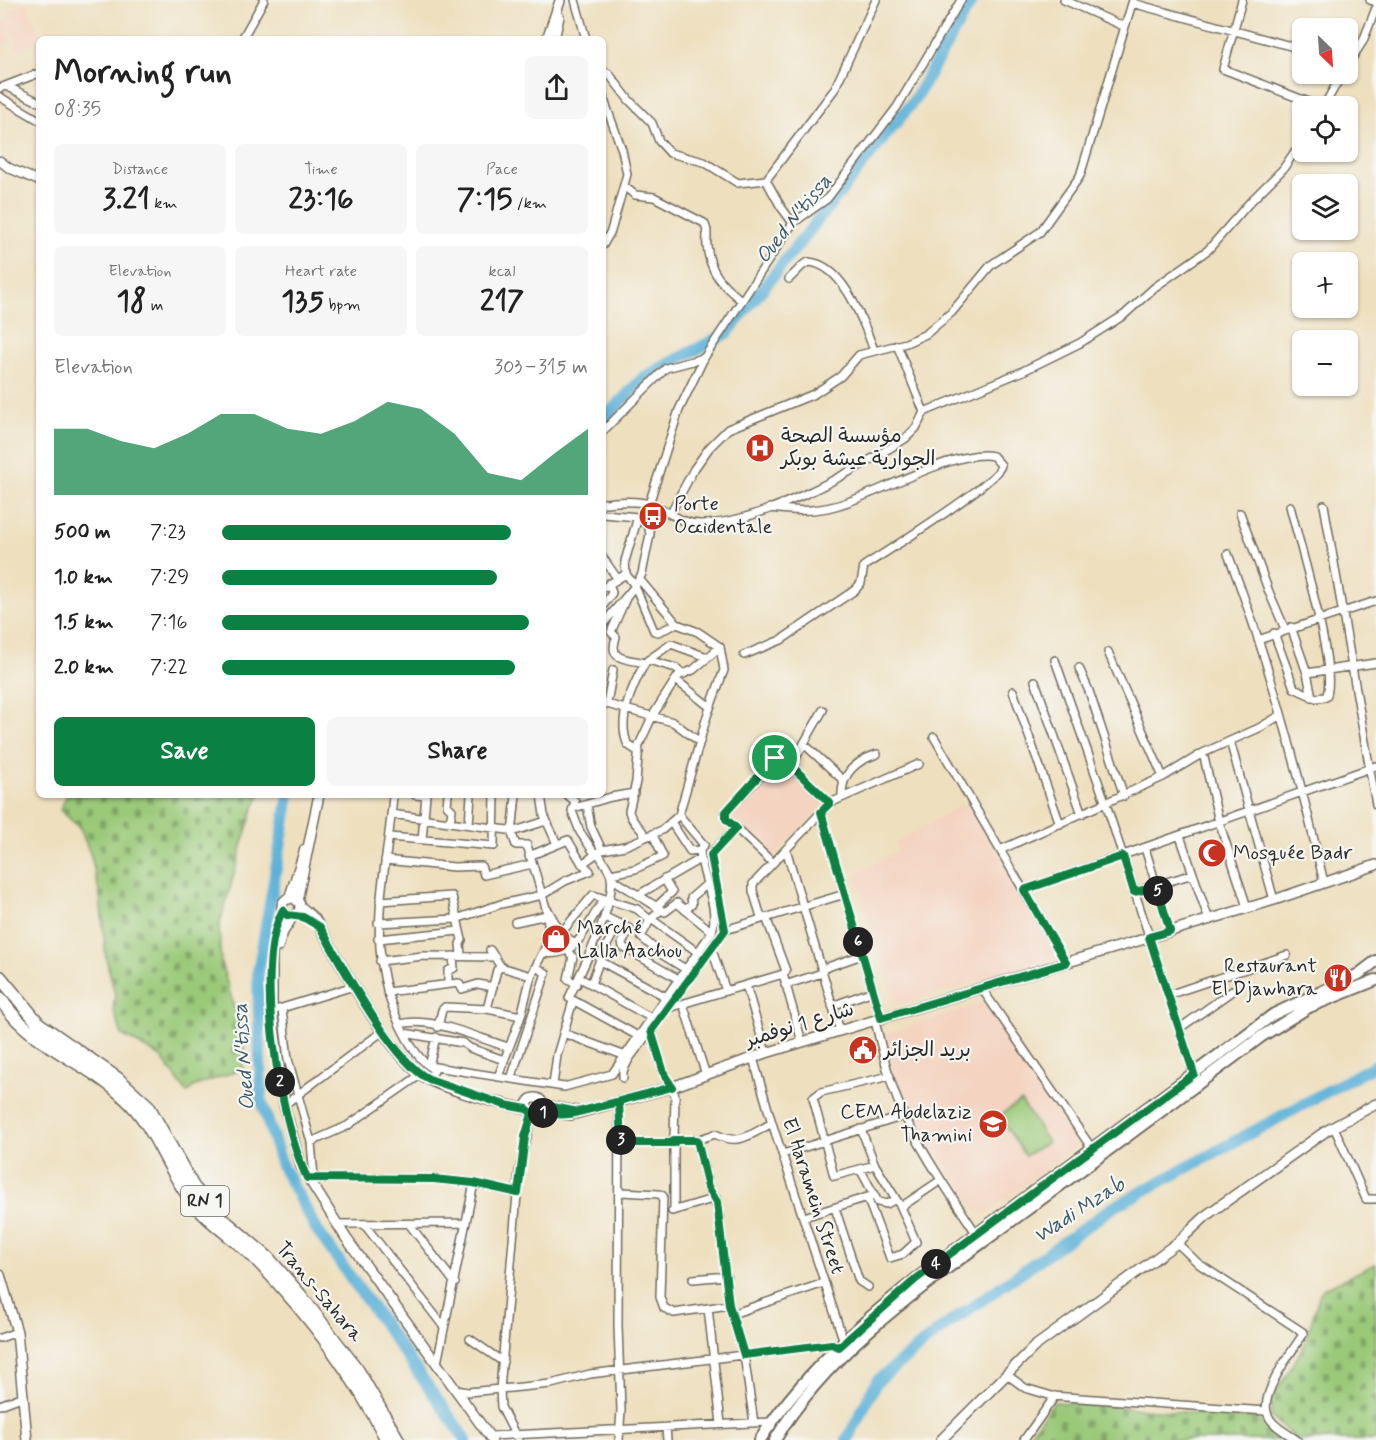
<!DOCTYPE html>
<html lang="en">
<head>
<meta charset="utf-8">
<style>
  :root { --surface:#fff; --page:#f6f6f6; --text:#222; --muted:#767676; --accent:#0b8043 }
  body { margin:0; font-family:Mynerve,"Playpen Sans Arabic",sans-serif; background:var(--page); color:var(--text); height:100vh; display:flex; flex-direction:column; font-size:22px; white-space:nowrap }
  * { box-sizing:border-box; margin:0 }
  p { font-size:20px; color:var(--muted) }
  .icon { flex:none; width:33px; height:33px; fill:none; stroke:currentColor; stroke-width:2; stroke-linecap:round; stroke-linejoin:round }
  .map { position:relative; flex:1; overflow:hidden }
  .drawer { position:absolute; left:36px; top:36px; width:570px; height:762px; display:flex; flex-direction:column; background:var(--surface); border-radius:9px; box-shadow:0 2px 4px #0004 }
  .drawer>* { flex:none }
  .needle { width:39px; rotate:155deg }
  .controls { position:absolute; left:1292px; top:18px; display:grid; gap:12px }
  .controls a { display:grid; place-items:center; width:66px; height:66px; border-radius:9px; background:var(--surface); box-shadow:0 2px 4px #0004; font-size:30px }
  .pin { position:absolute; display:grid; place-items:center; width:51px; height:51px; color:#fff; margin:-26px; border:3px solid #fff; border-radius:50%; box-shadow:0 2px 6px #0007 }
  .km { position:absolute; width:30px; height:30px; margin:-15px; border-radius:50%; background:#222; color:#fff; font-size:16px; line-height:30px; text-align:center }
  .round { display:grid; place-items:center; flex:none; width:63px; height:63px; border-radius:9px; background:var(--page) }
  .overview { display:flex; align-items:center; justify-content:space-between; height:102px; padding:0 18px }
  h1 { font-size:33px; font-weight:700; line-height:45px }
  .stats { display:grid; grid-template-columns:repeat(3,1fr); gap:9px; height:102px; padding:6px 18px }
  .stats div { display:grid; align-content:center; border-radius:9px; background:var(--page); text-align:center }
  .stats b { font-size:30px; font-weight:700 }
  .stats small { font-size:16px; font-weight:400 }
  .stats p { font-size:16px }
  .chart { height:168px; padding:12px 18px }
  .chart p { display:flex; justify-content:space-between }
  .chart svg { width:100%; height:108px; margin-top:6px; fill:var(--accent); opacity:.7 }
  .cta { display:flex; gap:12px; margin-top:auto; padding:12px 18px }
  .cta a { flex:1; height:69px; border-radius:9px; background:var(--accent); color:#fff; font-size:24px; font-weight:700; line-height:69px; text-align:center }
  .cta a+a { background:var(--page); color:var(--text) }
  ul { padding:0 18px; list-style:none; font-size:20px }
  li { display:grid; grid-template-columns:96px 72px 1fr; align-items:center; height:45px }
  li i { height:15px; border-radius:8px; background:var(--accent) }
  .map>svg:first-child { display:block }
  .built { fill:#f4d3c0 }
  .green { fill:#9ac978; stroke:#627a52; stroke-width:1.5 }
  .cemetery { fill:url(#cemetery-stones); stroke:#627a52; stroke-width:1.5 }
  .lines { fill:none; stroke-linecap:round; stroke-linejoin:round }
  .river { stroke:#5cb1d8; stroke-width:12 }
  .minor-casing { stroke:#6f6a5e; stroke-width:10 }
  .tertiary-casing { stroke:#6f6a5e; stroke-width:11 }
  .secondary-casing { stroke:#6f6a5e; stroke-width:12 }
  .primary-casing { stroke:#6f6a5e; stroke-width:14 }
  .trunk-casing { stroke:#6f6a5e; stroke-width:15 }
  .minor { stroke:#fff; stroke-width:7 }
  .tertiary { stroke:#fff; stroke-width:8 }
  .secondary { stroke:#fff; stroke-width:9 }
  .primary { stroke:#fff; stroke-width:10 }
  .trunk { stroke:#fff; stroke-width:12 }
  .route-casing { stroke:#fff; stroke-width:12 }
  .route { stroke:#0b8043; stroke-width:8 }
  .labels { text-anchor:middle; dominant-baseline:central; stroke-width:4.5; stroke-linejoin:round; paint-order:stroke }
  .shield { fill:#f6f6f2; stroke:#686867; stroke-width:1.5 }
  .shield-label { font-size:18px; font-weight:bold; fill:#2b2b2b }
  .poi-label { font-size:20px; fill:#2b2b2b; stroke:#f6f6f2; text-anchor:start }
  .street-label { font-size:20px; fill:#2b2b2b; stroke:#f6f6f2 }
  .water-label { font-size:21px; font-style:italic; fill:#3c5a68; stroke:#f6f6f2 }
</style>
</head>
<body>
<div class="map">
<svg width="1376" height="1440" viewBox="0 0 1376 1440">
  <defs>
    <pattern id="cemetery-stones" width="16" height="16" patternUnits="userSpaceOnUse" patternTransform="scale(1.5)"><rect width="16" height="16" fill="#9ac978"/><path d="M2 7V4a2 2 0 0 1 4 0v3zM10 15v-3a2 2 0 0 1 4 0v3z" fill="#7ea363"/></pattern>
  </defs>
  <rect width="100%" height="100%" fill="#f6f6f2"/>
  <filter id="ink" filterUnits="userSpaceOnUse"><feTurbulence type="fractalNoise" baseFrequency=".0167" numOctaves="2"/><feDisplacementMap in="SourceGraphic" scale="12" xChannelSelector="R" yChannelSelector="G"/><feConvolveMatrix kernelMatrix="1 2 1 2 8 2 1 2 1" color-interpolation-filters="sRGB"/></filter>
  <filter id="wash" filterUnits="userSpaceOnUse"><feTurbulence type="fractalNoise" baseFrequency=".008" numOctaves="4" result="noise"/><feDisplacementMap in="SourceGraphic" scale="24" xChannelSelector="R" yChannelSelector="G"/><feGaussianBlur stdDeviation="1.35" result="paint"/><feColorMatrix in="noise" values="0 0 0 0 0 0 0 0 0 0 0 0 0 0 0 0 0 1.4 0 .05"/><feComposite in="paint" operator="in"/></filter>
  <g filter="url(#wash)">
    <rect width="100%" height="100%" fill="#eedfbe"/>
    <path class="built" d="M26,2l16,37 -24,11 -3,-5 4,-2 -6,-13 -5,3 4,8 -9,4 -3,-6v-20l5,2 4,-2 -3,-7z
      M779,758l47,44 -52,54 -46,-43z
      M967,802l91,155 -161,49 -42,-132 43,-23 -3,-8z
      M988,1001l96,140 -99,73 -9,-4 -38,-57 -6,1 -30,-48 -20,-71z"/>
    <path class="green" d="M1021,1101l27,41 -23,14 -26,-40z"/>
    <path class="cemetery" d="M67,795h193l-8,17 -33,114 2,37 23,76 -1,30 -48,17 -8,7 -26,-36 -39,-22 -9,-26 2,-14 -9,-37 -6,-62 -9,-40 -11,-28 -20,-18z
      M1376,1264v176h-79l-26,-23v-17l33,-54 16,-53 4,-5z
      M1054,1402l203,16 22,22h-254z"/>
    <g class="lines">
      <path class="river" d="M603,420l41,-43 83,-44 188,-234 57,-99
        M289,795l-31,177 3,128 21,66 35,64 149,210
        M847,1440l30,-59 64,-52 171,-121 264,-143"/>
    </g>
  </g>
  <g filter="url(#ink)">
    <g class="lines">
      <g class="minor-casing">
        <path id="minor" d="M575,0l11,39
          M1064,0l59,26
          M1242,0l-19,69 96,37
          M1370,0l6,2
          M1132,3l166,45
          M242,39l22,-39
          M1347,66l16,-25 13,-33
          M603,71l6,3 20,26 23,23 7,18 11,12 34,9 34,21 28,-3 68,-90 42,-90
          M6,86l33,16
          M0,88l39,-15
          M0,97l39,23
          M603,97l19,53 5,24 -16,57 -8,14
          M1324,106l18,-32
          M766,180l15,27 12,16
          M625,187l10,8 19,2 50,26c5,7 2,14 3,23 3,26 14,38 34,54
          M789,279l14,-14 6,-3c35,3 54,60 65,88
          M897,345l27,67
          M603,431l63,-63 38,-10
          M603,503c14,-1 32,-3 46,1 18,5 31,20 51,20 62,0 154,-53 206,-86l10,-10 8,-16 97,-40 59,-29 44,-28 31,-28 53,-37 42,-48 33,-33 19,-28
          M649,504l30,-94 25,-52 89,-135 34,-24 70,-92 64,-107
          M1324,505l52,300
          M1240,513l29,79 16,37
          M603,514l35,3 10,8 2,9 -8,40 -7,12 -9,-12
          M670,514l24,-45 15,-21 19,-19 86,-35 27,-18 18,-21 47,-12 20,-9 26,-22 39,-47 49,-33 40,-56 53,-176
          M1228,554c41,106 71,218 96,329
          M603,558l14,20
          M603,588l23,-14 -1,-13 13,-44
          M627,596l-16,36 5,5c-8,25 10,21 29,26l3,-3 28,8 8,6
          M603,606l9,-13 -3,-10
          M603,624l32,-38 19,45 4,1 19,-8
          M1291,627l16,46 69,-10
          M1274,633l20,55 22,10 10,-1c13,-24 -28,-158 -36,-191
          M1258,640l118,-39
          M1108,652l55,125
          M744,655l37,-15 74,-50 6,-7 3,-17c20,-13 137,-86 137,-101l-8,-9c-35,-9 -120,41 -158,50 -22,6 -42,5 -65,2
          M648,660l23,-16 36,13
          M1055,660l51,144 88,270
          M1079,668l10,23 35,105
          M1307,673l5,24
          M676,680l34,27
          M1035,681l47,133
          M1013,691l47,133
          M603,703l70,19 27,20
          M607,703l6,-33
          M934,737l132,226
          M1230,741l44,159
          M804,744l40,37
          M639,752l-11,-7c-12,-25 5,-60 17,-82
          M1203,753l16,69 28,85
          M791,766l32,-56
          M393,795c-6,82 -30,146 5,226 7,15 17,35 31,45l135,21 48,-13 100,-142c8,-27 -11,-54 -12,-82l4,-5 -25,-30
          M415,795l11,1
          M448,795l-1,10 5,5 -2,12
          M541,795l3,20 13,29
          M567,795l8,6 -3,10 8,21 15,22
          M842,797c-1,-24 14,-36 35,-43
          M587,805l4,22 11,23
          M574,808l37,-11 23,-4
          M821,812l60,206
          M391,814l124,17 31,-10
          M671,822l19,29 10,-1
          M469,824l2,-29
          M736,828l37,35
          M1180,836l29,84
          M389,837l105,9 1,-51
          M646,837c-4,-10 -15,-14 -17,-26l7,-29 3,-37 14,-30 25,-39 15,-6 27,-23
          M422,840l4,-45
          M1145,848l25,83
          M786,849l54,182
          M1000,850l163,-73 40,-24 56,-25 22,-13
          M598,852c3,7 12,18 13,24 5,29 -30,95 -42,122l69,38
          M385,860l69,7 27,-1 3,9 48,-11
          M582,864l20,-14 23,-4 37,-16 17,-15 28,-99 17,-46 -4,-23 -22,-15 -21,-8 -37,-44
          M611,874l24,-5 28,-13 -10,-21
          M611,878l54,34 12,-9 35,29
          M1024,890l352,-124
          M1134,892l59,-18
          M638,895l62,-36
          M380,901l72,-5 10,44 -2,4 1,11
          M656,907l16,-15 -8,-13
          M548,910l13,23 15,11
          M661,910l-11,10 -9,17 20,17 26,16
          M685,910l7,-6 -1,-6 16,-14
          M605,917l25,12 -8,14 1,4 57,33
          M761,917l-8,-26v-7l77,-81 89,-39
          M766,917l20,54 -3,3 19,68
          M651,919l48,34
          M515,922l32,-7
          M378,923l78,-4 45,-15 41,-9 23,-14 25,-10 -9,-9 -13,-22 -39,16
          M725,930l120,-36
          M561,933l32,-38 44,14 13,11
          M378,939l81,-8
          M711,947l15,44
          M490,950l11,17 30,9
          M569,952l4,5 -5,22 9,5
          M544,953c37,5 40,-27 60,-53
          M380,961l43,-5 72,1
          M600,961l68,37
          M822,969l40,-14
          M580,978l73,41
          M448,984v-13l6,-3 -1,-12
          M591,984l11,-30 17,-31
          M746,985l20,68
          M785,985l37,-12
          M982,989l111,161
          M387,992l72,-9 3,6 16,-5 15,3
          M1168,995l119,-40
          M683,1004l23,71
          M832,1006l41,-15
          M668,1008l115,-34
          M282,1009l6,50 23,83 3,36
          M487,1009l10,-39 4,-3
          M272,1011l82,-25
          M875,1021c8,32 15,66 30,96 21,42 47,80 73,119
          M400,1024c32,-8 77,14 108,23
          M438,1027l4,-17 3,-3 42,2 34,7
          M1180,1028l55,-39
          M651,1031l14,45 10,19 -1,45h23l18,-6c24,12 35,1 57,-11
          M404,1033l59,10 7,5 34,12
          M563,1033l60,22
          M753,1058l19,65 72,219
          M498,1077l23,-61 10,-40 19,-38 -4,-30 -19,-63h-11l-4,-11 4,-39
          M623,1078v-7l6,-12 96,-129 -15,-68 2,-10 24,-24 -10,-9v-7l54,-56 50,47
          M429,1079l5,-8 -5,-5 7,-29
          M511,1079l35,-106 -10,-6
          M553,1085l4,-30 16,-54
          M284,1105l99,-74
          M1334,1127l32,72h10
          M861,1129l14,36 26,42 40,-27
          M697,1140l11,47 10,22 11,96 15,50 10,68
          M311,1142l36,-16 73,-51
          M621,1143h53
          M783,1154l121,-38
          M875,1165l-41,11 -21,-78 8,-6 69,-16
          M860,1169l18,33 9,2 9,-5
          M307,1178l126,1 41,4 44,10
          M621,1192l38,2 4,2 -3,101 4,11 10,5 55,-8
          M867,1197l23,61 13,-4 13,-12 -15,-35
          M835,1208l24,73 9,6
          M674,1210v-70
          M672,1211l44,-13
          M804,1217l70,-22
          M337,1224l129,-1
          M364,1224l80,103
          M409,1224l46,59
          M1177,1243l22,21 105,69c-11,17 -43,58 -37,79 3,13 20,21 30,28
          M693,1279l34,-3
          M708,1308l13,116
          M732,1314l92,-31
          M0,1338l17,-6
          M470,1339l33,23
          M437,1363l37,-180
          M1006,1374l19,14 27,8 214,15
          M456,1390l12,2 32,-3 19,-217 13,-58
          M0,1405l24,-9
          M666,1427l1,13
          M490,1436l281,-14
          M518,1440l-17,-33 -1,-18 51,-5 39,-10 242,-30 8,4
          M619,1440l2,-30 -3,-84 1,-224
          M1024,1440l31,-44"/>
      </g>
      <g class="tertiary-casing">
        <path id="tertiary" d="M0,161l9,7 30,13"/>
      </g>
      <g class="secondary-casing">
        <path id="secondary" d="M547,39l13,-38
          M554,39l5,-22
          M282 907a9 9 0 1 1 18 0a9 9 0 1 1-18 0Z
          M289,899l16,-50
          M297,901l22,-106
          M300,906l15,13c29,48 62,117 104,155 15,13 86,31 108,35
          M283,910l-11,44v57l12,94 17,61 45,72 146,202
          M278,947l5,-15 10,-16
          M527 1106a8 8 0 1 1 16 0a8 8 0 1 1-16 0Z
          M543,1105l33,6
          M541,1112l30,3 101,-28 94,-34 508,-153 102,-35
          M0,1275l17,57 10,108
          M941,1440l93,-93 143,-104 31,-29 118,-83 50,-27"/>
      </g>
      <g class="primary-casing">
        <path id="primary" d="M760,1440c40,-63 98,-114 156,-161l358,-265 85,-40 17,-13
          M775,1440c56,-94 156,-159 242,-223 82,-60 164,-120 245,-181l47,-29 67,-27"/>
      </g>
      <g class="trunk-casing">
        <path id="trunk" d="M0,977l39,47 79,55 30,27 45,81 27,30 47,40 33,38 58,76 40,69
          M0,998c30,48 84,61 123,98 32,28 42,69 67,102 18,25 46,40 67,62 50,52 98,115 130,180"/>
      </g>
      <use href="#minor" class="minor"/>
      <use href="#tertiary" class="tertiary"/>
      <use href="#secondary" class="secondary"/>
      <use href="#primary" class="primary"/>
      <use href="#trunk" class="trunk"/>
    </g>
  </g>
  <g class="lines" filter="url(#ink)">
    <g class="route-casing">
      <path id="route" d="M775,758l-49,54v7l10,9 -25,27 14,75 -74,101 14,45 7,11 -94,25c-15,6 -30,-1 -44,3l-7,-6 -22,-4 -76,-26c-36,-17 -88,-115 -109,-152l-17,-10 -16,-2 -4,-5c-31,55 -2,213 24,268l126,1 41,4 44,10 7,-56 7,-23c4,1 6,1 9,-2l2,-7 35,7 41,-10 2,41h53v-3h23l11,47 9,15 12,103 15,50 88,-11 7,3 77,-68 278,-205 -45,-137 21,-6 -13,-44 -23,5 -11,-36 -99,34 42,73 -185,55 -60,-206 9,-9 -47,-45h-8"/>
    </g>
    <use href="#route" class="route"/>
  </g>
  <defs>
    <g id="hospital-disc" transform="scale(1.5)"><circle r="9.5" fill="#c8321e" stroke="#f6f6f2"/><path d="M-5-5h3v3.5h4V-5h3V5h-3V1.5h-4V5h-3Z" fill="#fff"/></g>
    <g id="bus-disc" transform="scale(1.5)"><circle r="9.5" fill="#c8321e" stroke="#f6f6f2"/><path d="M-5-6H5V4H4V6H2V4H-2V6H-4V4H-5ZM-3.5-4V0h7V-4ZM-3.5 1.2v1.5H-2V1.2ZM2 1.2v1.5H3.5V1.2Z" fill="#fff"/></g>
    <g id="mosque-disc" transform="scale(1.5)"><circle r="9.5" fill="#c8321e" stroke="#f6f6f2"/><path d="M3.5-4.9A6 6 0 1 0 3.5 4.9A5 5 0 1 1 3.5-4.9Z" fill="#fff"/></g>
    <g id="shop-disc" transform="scale(1.5)"><circle r="9.5" fill="#c8321e" stroke="#f6f6f2"/><path d="M-5-2.5h2.3a2.7 3.5 0 0 1 5.4 0H5L5.5 6h-11ZM-1.5-2.5h3a1.5 2.3 0 0 0-3 0Z" fill="#fff"/></g>
    <g id="restaurant-disc" transform="scale(1.5)"><circle r="9.5" fill="#c8321e" stroke="#f6f6f2"/><path d="M-5-6h1v4h1v-4h1v4h1v-4h1v5L-1.5 .5V6h-2V.5L-5-1ZM5-6V6H3V1.5H1.5Q1.5-4 5-6Z" fill="#fff"/></g>
    <g id="civic-disc" transform="scale(1.5)"><circle r="9.5" fill="#c8321e" stroke="#f6f6f2"/><path d="M-.6-6.5H3V-4.5H.6V-3L4-1V1h2V6H-6V1h2V-1L-.6-3ZM-1.2 2.5V6h2.4V2.5Z" fill="#fff"/></g>
    <g id="school-disc" transform="scale(1.5)"><circle r="9.5" fill="#c8321e" stroke="#f6f6f2"/><path d="M0-5L7-2L0 1L-7-2ZM-4 1L0 2.5L4 1V4Q0 6-4 4Z" fill="#fff"/></g>
  </defs>
  <g fill-rule="evenodd">
    <use href="#hospital-disc" x="760" y="448"/>
    <use href="#bus-disc" x="653" y="516"/>
    <use href="#mosque-disc" x="1212" y="853"/>
    <use href="#shop-disc" x="556" y="939"/>
    <use href="#restaurant-disc" x="1338" y="978"/>
    <use href="#civic-disc" x="863" y="1050"/>
    <use href="#school-disc" x="993" y="1124"/>
  </g>
  <g class="labels">
    <rect class="shield" x="181" y="1186" width="48" height="30" rx="4.5"/>
    <g class="shield-label">
      <text x="205" y="1201">RN 1</text>
    </g>
    <g class="poi-label">
      <text x="781" y="436">مؤسسة الصحة<tspan x="781" dy="23">الجوارية عيشة بوبكر</tspan></text>
      <text x="674" y="504">Porte<tspan x="674" dy="23">Occidentale</tspan></text>
      <text x="1233" y="853">Mosquée Badr</text>
      <text x="577" y="928">Marché<tspan x="577" dy="23">Lalla Aachou</tspan></text>
      <text x="1317" y="966" text-anchor="end">Restaurant<tspan x="1317" dy="23">El Djawhara</tspan></text>
      <text x="884" y="1050">بريد الجزائر</text>
      <text x="972" y="1112" text-anchor="end">CEM Abdelaziz<tspan x="972" dy="23">Thamini</tspan></text>
    </g>
    <g class="street-label">
      <text transform="translate(800 1025) rotate(-17)">شارع 1 نوفمبر</text>
      <text transform="translate(813 1196) rotate(72)">El Haramein Street</text>
      <text transform="translate(319 1292) rotate(50)">Trans-Sahara</text>
    </g>
    <g class="water-label">
      <text transform="translate(794 219) rotate(-51)">Oued N'tissa</text>
      <text transform="translate(244 1057) rotate(-94)">Oued N'tissa</text>
      <text transform="translate(1079 1210) rotate(-33)">Wadi Mzab</text>
    </g>
  </g>
</svg>
<div class="controls">
<a><svg class="needle" viewBox="-14 -14 28 28"><path d="M0-13l5 13h-10z" fill="#e53935"/><path d="M0 13l5-13h-10z" fill="#767676"/></svg></a>
<a><svg class="icon" aria-label="locate" viewBox="0 0 24 24"><circle cx="12" cy="12" r="6"/><path d="M12 2v4M12 18v4M2 12h4M18 12h4"/></svg></a>
<a><svg class="icon" aria-label="layers" viewBox="0 0 24 24"><path d="M12 4l9 5-9 5-9-5zM3 14l9 5 9-5"/></svg></a>
<a>+</a>
<a>−</a>
</div>
<div class="pin" style="left:775px;top:758px;background:#1e9e55"><svg class="icon" aria-label="arrive" viewBox="0 0 24 24"><path d="M6 21V4h12l-3 4 3 4H6"/></svg></div>
<b class="km" style="left:543px;top:1113px">1</b>
<b class="km" style="left:280px;top:1082px">2</b>
<b class="km" style="left:621px;top:1140px">3</b>
<b class="km" style="left:936px;top:1264px">4</b>
<b class="km" style="left:1158px;top:891px">5</b>
<b class="km" style="left:858px;top:942px">6</b>
<section class="drawer">
<div class="overview"><div><h1>Morning run</h1><p>08:35</p></div><a class="round"><svg class="icon" aria-label="share" viewBox="0 0 24 24"><path d="M12 15V3M7 8l5-5 5 5M5 13v7h14v-7"/></svg></a></div>
<div class="stats">
<div><p>Distance</p><b>3.21<small> km</small></b></div>
<div><p>Time</p><b>23:16</b></div>
<div><p>Pace</p><b>7:15<small> /km</small></b></div>
</div>
<div class="stats">
<div><p>Elevation</p><b>18<small> m</small></b></div>
<div><p>Heart rate</p><b>135<small> bpm</small></b></div>
<div><p>kcal</p><b>217</b></div>
</div>
<div class="chart"><p><span>Elevation</span>303–315 m</p>
<svg viewBox="0 0 160 44" preserveAspectRatio="none"><path d="M0 44V17L10 17L20 22L30 25L40 19L50 11L60 11L70 17L80 19L90 14L100 6L110 9L120 19L130 35L140 38L150 27L160 17V44z"/></svg>
</div>
<ul>
<li><b>500 m</b>7:23<i style="width:79%"></i></li>
<li><b>1.0 km</b>7:29<i style="width:75%"></i></li>
<li><b>1.5 km</b>7:16<i style="width:84%"></i></li>
<li><b>2.0 km</b>7:22<i style="width:80%"></i></li>
</ul>
<div class="cta"><a>Save</a><a>Share</a></div>
</section>
</div>
</body>
</html>
